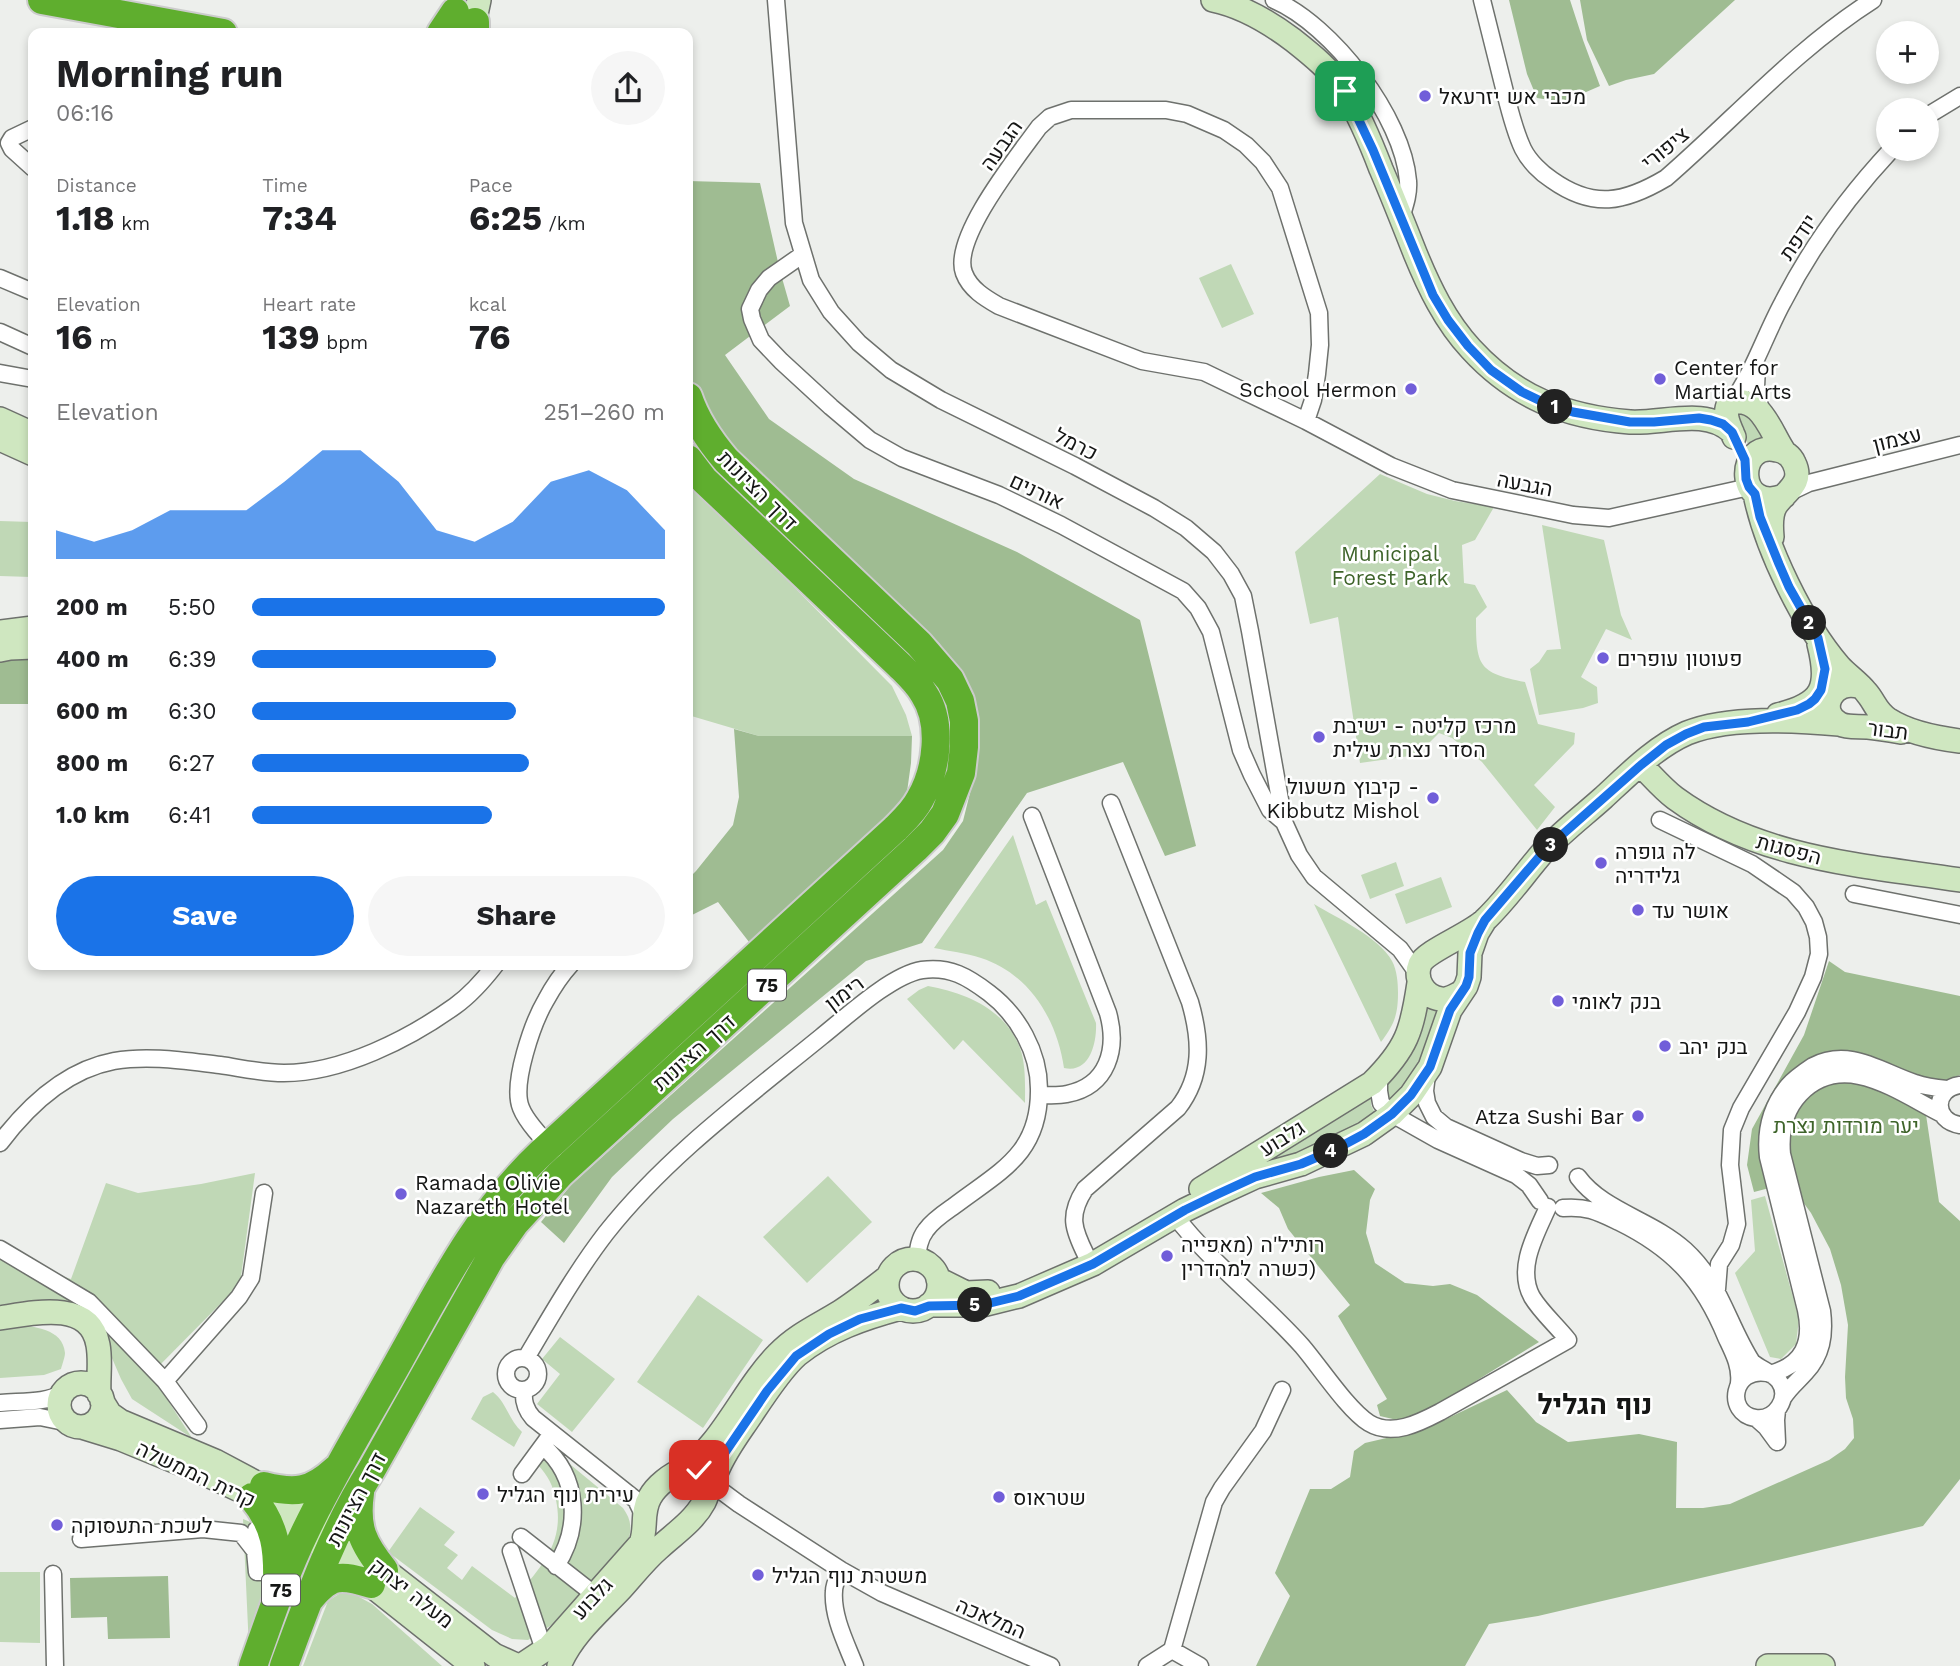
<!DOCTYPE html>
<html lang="en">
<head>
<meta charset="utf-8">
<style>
  :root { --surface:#fff; --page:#f6f6f6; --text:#202124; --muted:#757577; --accent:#1a73e8 }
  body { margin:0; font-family:"Work Sans",Heebo,sans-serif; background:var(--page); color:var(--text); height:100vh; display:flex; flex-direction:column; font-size:26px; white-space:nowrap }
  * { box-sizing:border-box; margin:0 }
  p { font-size:23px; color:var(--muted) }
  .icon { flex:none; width:38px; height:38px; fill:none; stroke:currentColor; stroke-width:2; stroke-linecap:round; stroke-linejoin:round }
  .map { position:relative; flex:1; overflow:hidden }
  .panel { position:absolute; left:28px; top:28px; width:665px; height:942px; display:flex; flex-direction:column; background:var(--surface); border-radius:14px; box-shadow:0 4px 10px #0003 }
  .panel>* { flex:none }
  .fabs { position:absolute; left:1876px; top:21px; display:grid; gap:14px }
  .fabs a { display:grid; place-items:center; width:63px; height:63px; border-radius:50%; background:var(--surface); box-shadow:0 4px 10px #0003; font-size:35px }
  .pin { position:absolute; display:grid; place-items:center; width:60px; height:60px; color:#fff; margin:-30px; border-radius:14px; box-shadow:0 4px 10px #0006 }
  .km { position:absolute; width:35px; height:35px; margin:-18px; border-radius:50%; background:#222; color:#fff; font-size:19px; line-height:35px; text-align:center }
  .round { display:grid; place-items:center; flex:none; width:74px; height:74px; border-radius:37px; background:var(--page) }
  .headline { display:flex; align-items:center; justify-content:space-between; height:119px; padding:0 28px }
  h1 { font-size:38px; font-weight:700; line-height:52px }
  .metrics { display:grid; grid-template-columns:repeat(3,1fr); gap:10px; height:119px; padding:7px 28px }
  .metrics div { display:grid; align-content:center }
  .metrics b { font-size:35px; font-weight:700 }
  .metrics small { font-size:19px; font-weight:400 }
  .metrics p { font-size:19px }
  .chart { height:196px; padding:14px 28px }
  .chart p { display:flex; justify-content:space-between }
  .chart svg { width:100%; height:126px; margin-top:7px; fill:var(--accent); opacity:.7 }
  .button { display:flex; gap:14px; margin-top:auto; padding:14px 28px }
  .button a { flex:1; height:80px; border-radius:42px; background:var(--accent); color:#fff; font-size:28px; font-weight:700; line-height:80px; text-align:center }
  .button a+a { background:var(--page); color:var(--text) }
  ul { padding:0 28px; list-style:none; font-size:23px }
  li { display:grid; grid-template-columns:112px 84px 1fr; align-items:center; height:52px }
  li i { height:18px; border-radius:9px; background:var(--accent) }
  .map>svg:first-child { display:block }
  .green { fill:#c0d8b6 }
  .forest { fill:#9fbc92 }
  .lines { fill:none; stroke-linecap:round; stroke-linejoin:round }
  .street-casing { stroke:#6e716d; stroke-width:19 }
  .secondary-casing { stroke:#6e716d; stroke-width:26 }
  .highway-casing { stroke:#ccc; stroke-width:32 }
  .street { stroke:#fff; stroke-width:16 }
  .secondary { stroke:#cfe7c0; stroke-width:23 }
  .highway { stroke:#5fae2e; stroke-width:28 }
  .route-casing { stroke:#fff; stroke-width:14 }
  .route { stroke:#1a73e8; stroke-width:9 }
  .poi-dot { fill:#715ed9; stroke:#fff; stroke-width:2.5 }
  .labels { text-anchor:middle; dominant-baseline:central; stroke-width:5; stroke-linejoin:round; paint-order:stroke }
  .shield { fill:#fff; stroke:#5b5c5b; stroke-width:2 }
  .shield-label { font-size:19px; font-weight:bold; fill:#151615 }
  .poi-label { font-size:21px; fill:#151615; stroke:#fff; text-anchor:start }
  .street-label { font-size:21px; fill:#151615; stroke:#fff }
  .park-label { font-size:21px; fill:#3e642a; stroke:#fff }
  .district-label { font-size:28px; font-weight:bold; fill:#151615; stroke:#fff }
</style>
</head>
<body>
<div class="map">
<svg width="1960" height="1666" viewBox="0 0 1960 1666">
  <rect width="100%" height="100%" fill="#edefec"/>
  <path class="green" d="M1231,264l23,50 -32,14 -23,-50z
    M1741,413l11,4 16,24 -18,7 -14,-27z
    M688,474l11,17 193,195 14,29 6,21h-153l-71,-21z
    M1380,474l47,20 28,7 39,6 -19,33 -13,5 2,38 11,2 12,22 -11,11c0,47 2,55 49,64l13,42 37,9 -1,11 -40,41 21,22 -18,23 -55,-68 -30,-24 -13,-5 -22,22 -57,8 -22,-146 -28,7 -15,-72z
    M0,521l32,1 -1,55 -31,-1z
    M1542,525l62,15 17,75 11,25 -26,-11 -25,48 16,10 1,16 -15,5 -44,7 -9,-46 9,-7 8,-12 14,-1z
    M1013,835l23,70 10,-5 50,123c1,19 -6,51 -32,45 -7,-48 -34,-94 -83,-110 -15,-5 -32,-7 -47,-10z
    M1396,862l8,24 -34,13 -9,-24z
    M1441,877l11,30 -46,17 -11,-30z
    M1314,904c23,14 65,33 78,57 5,9 6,22 6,32 0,22 -4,32 -17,49z
    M928,986c38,7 77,23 92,62 6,17 5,37 5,55l-62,-63 -9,10 -47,-51 12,-9z
    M1421,1002l20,7 -11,39 -36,54 -8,-7v-5l19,-38z
    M1371,1090v15l5,10 -49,30 -101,32z
    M255,1173l-15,111 -89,90 41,64 -60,-39 -11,-20 -25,-58 -96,-12v-54l71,24 35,-96 32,10 63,-9z
    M828,1176l44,46 -65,61 -44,-46z
    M1765,1196l34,123 -3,25 -15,15 -11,-2 -35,-84 20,-22 -4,-51z
    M698,1295l65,45 -60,88 -66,-46z
    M15,1324c18,3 48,4 50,29 0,4 -3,12 -4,16l-17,6 -44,3v-52z
    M560,1337l55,42 -43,53 -35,-28 23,-30 -18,-15z
    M493,1392c13,10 16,28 29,40l-8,15 -43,-28 12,-22z
    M549,1447l74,61c7,10 9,17 6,30l-68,81 -33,21 -16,-1 -20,-9 -104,-78 32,-45 35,25 -11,13 14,10 -11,13 15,12 10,-14 43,32c26,-31 50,-55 41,-98 -3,-15 -8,-24 -18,-35z
    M243,1519l12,5 11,15 -1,58 -16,52z
    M0,1572h40v71l-40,-1z
    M352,1593l20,11 70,62h-139l25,-65 11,-7z"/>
  <path class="forest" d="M1509,0h61l13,40 17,46 -37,16 -26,-4 -10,-24z
    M1580,0h155l-81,74 -28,6 -17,6 -22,-46z
    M688,181l72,2 20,88 10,35 -65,49 44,64 85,60 163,73 123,68 56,226 -31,10 -42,-94 -96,31 -105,150 -56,18 -193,158 -61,58 -48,66 -23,-21 30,-37 372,-335 20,-29 10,-40 4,-35 -16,-73 -22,-30 -208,-194 -34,-52 -9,-26z
    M33,657v47h-33v-44z
    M734,729l25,7h153l-1,27 -4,29 -13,19 -138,140 -38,-49 -30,15v-38l8,-8 37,-46 6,-28z
    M1829,961l16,11 115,24v79l-38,13 17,114 21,19v258l-37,47 -385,90 -49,8 -24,42h-209l34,-70 -15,-23 35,-84h21l19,-12 4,-26 11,-8 60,-14 82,-39 29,32 32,20 71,-8 38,8 -1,66h27l27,-4 99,-44 16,-11 9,-11 -1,-19 -7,-21 -1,-21 3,-52 -7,-40 -11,-36 -19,-36 -22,-30 -35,9 -7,-27 5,-36 52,-94z
    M1354,1170l21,19 -5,11 -4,33 9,30 30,20 28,3 17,-2 27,11 62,47 -118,73 -24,5 -17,-4 -3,-11 10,-6 -49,-83 12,-11 -62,-76 -9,-21 -18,-15 58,-16z
    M168,1576l2,62 -62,1 -1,-22 -36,1 -1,-40z"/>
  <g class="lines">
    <g class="street-casing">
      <path id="street" d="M776,0l18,223 17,57 20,32 28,31 32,27 50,30 134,66 79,42 32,20 28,24 17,22 12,22 7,35 34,191 15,33 15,22 86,72 18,25
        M1274,0c58,25 129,117 134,181 1,13 -3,24 -7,37
        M1482,0c7,29 15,59 22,88 5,20 10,42 19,61 6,12 18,24 29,31 41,29 72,23 114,-2 68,-59 130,-129 207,-178
        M1927,116l33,-20
        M33,128l-21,10 -3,5 3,6 21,19
        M802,255l-33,23 -10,12 -9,19 2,10 9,21 20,21 50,46 39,33 32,18 97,37 62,30 122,66 15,17 13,24 30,118 11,25 18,35 14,12
        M0,278l33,14
        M0,332l33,15
        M1757,366l-1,21 5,25
        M0,373l33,6
        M1732,402c22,-31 33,-67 51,-100 28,-55 68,-109 109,-153
        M1306,421l7,-21 4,-26 3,-29 -1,-32 -39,-125 -17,-26 -17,-17 -22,-15 -37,-16 -21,-4h-95l-21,7 -11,10c-21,29 -88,112 -75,146 6,16 21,25 35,33l143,55 62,11 102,49 85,45 61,24 121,25 36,3 140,-31
        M1788,493l21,-10 151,-38
        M1032,816l76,197c10,36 0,73 -41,81 -9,2 -19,1 -28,1
        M1660,820l92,44 41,28 13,15 8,15 4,15 1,17 -6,23 -16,35 -56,96 -9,22 -2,35 7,59 -6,21 -12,19 -2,25
        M1854,894l106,21
        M1427,1074l-2,17 2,12 7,14 12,10 75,34 16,5 12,-1
        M1379,1075v16l2,12 11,11 46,26 78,35 13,10 11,16
        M1960,1085c-27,4 -27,36 0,40
        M0,1143c28,-37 66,-73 114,-82 35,-6 71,0 106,4 21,3 43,8 64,8 58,0 125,-34 171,-67 14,-10 31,-29 41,-42
        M554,1150c-11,-11 -27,-27 -33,-42 -10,-24 12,-86 25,-108 7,-13 15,-25 25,-36
        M1578,1177c25,34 74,43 107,73 36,33 42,73 67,112 8,7 21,11 27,19 12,17 -4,40 -24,37 -30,-5 -23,-51 12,-45
        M1563,1208c24,-2 35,4 56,14 55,27 84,59 107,115 7,15 15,29 13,46
        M1175,1216c37,48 87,85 127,130 18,21 46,64 67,77 23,14 50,0 71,-11l128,-72c-11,-14 -27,-28 -36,-43 -16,-29 4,-63 16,-90
        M0,1249l89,53 76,79 33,45
        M1086,1255c-13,-26 -18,-40 -1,-66l93,-81c25,-32 23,-68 12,-106l-79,-199
        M506 1374a16 16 0 1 1 32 0a16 16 0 1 1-32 0Z
        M526,1358c25,-42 50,-86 80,-125 60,-76 140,-135 215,-196 24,-19 70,-62 101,-67 28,-4 46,7 67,23 29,22 50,59 50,96 1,65 -39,82 -85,117 -10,7 -21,14 -28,24 -7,9 -8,19 -9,30
        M1770,1374c33,-9 43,-31 36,-64l-38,-153c-3,-26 3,-50 20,-71 7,-8 16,-14 25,-20 37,-19 68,6 102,17 11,4 21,5 32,6
        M165,1381l74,-84 12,-19 13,-85
        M524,1390c-1,11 1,19 9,28l103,82 8,16
        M1783,1398c6,-10 14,-16 22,-25 17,-18 20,-38 17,-62l-40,-157c-2,-22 2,-43 18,-60 43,-45 98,-2 142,20
        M0,1403c20,-2 47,1 63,-11
        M1757,1419l9,8 11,15 -1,-22 1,-10
        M0,1420l40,-3 29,6
        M543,1446c36,31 38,82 13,120
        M522,1474l25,-34
        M708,1481l31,23 102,66 41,23 169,73
        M521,1537l74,58
        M81,1539l122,-10 38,4 14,18 2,21h6l3,-19 -9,-16 -1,-7 12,16
        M511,1551l30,90
        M841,1570c-3,7 -7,14 -7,21 -2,25 12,52 21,75
        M53,1574l2,92
        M1172,1650l42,-148 8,-14 41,-57 19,-41
        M1172,1650l28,16
        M1147,1666l25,-16"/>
    </g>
    <g class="secondary-casing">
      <path id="secondary" d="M1213,0c29,6 56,22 80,40 19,15 39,31 52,52 15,24 26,51 36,77 12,28 23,56 34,84 14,34 30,68 56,96 44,48 94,68 159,73 33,2 76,-15 102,10
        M472,33l7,-33
        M0,419l33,15
        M1734,437c-5,-12 -11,-22 -5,-34 33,-9 41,29 56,50
        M0,439l33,15
        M1755,494c11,54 48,130 84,172 8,9 19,16 27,26 9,10 10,20 23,28 20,13 47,18 71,21
        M1772,537c-1,-11 -2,-23 4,-32 10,-14 28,-22 18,-42 -3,-7 -10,-12 -17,-13 -42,-10 -41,64 7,46
        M0,632l33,-4
        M0,650l10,-2 23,-1
        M1861,687c-29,-10 -45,25 -21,37 8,4 19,2 28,3 11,1 22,3 33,5
        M1778,715c45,-11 52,-27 41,-71
        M1641,765c11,11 22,24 34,33 83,61 187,67 285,82
        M1460,993c-6,3 -12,7 -19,6 -17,-2 -27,-20 -21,-35 6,-13 51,-30 65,-44 22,-21 39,-46 59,-69 18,-19 40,-36 59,-53 25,-23 52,-51 84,-65 41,-17 108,-13 152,-9
        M1201,1189l171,-106c35,-35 40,-52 47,-100
        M887 1285a26 26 0 1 1 52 0a26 26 0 1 1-52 0Z
        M938,1279l28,14 22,-1
        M929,1305h53l37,-9 74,-32 92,-54 33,-16 37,-17 46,-13 63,-30 28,-20 19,-19 19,-28 20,-57 16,-24 3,-9 1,-24 7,-20 8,-13
        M0,1318c32,-5 90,-19 98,27 3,16 0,32 1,49
        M59 1405a22 22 0 1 1 44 0a22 22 0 1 1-44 0Z
        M102,1401l8,13 10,7 95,40 81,43 44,31 154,120 22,10
        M82,1427l39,12 80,33 45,21 58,39 169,134
        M684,1470c39,-27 60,-82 94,-116 18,-19 41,-29 62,-42 17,-11 32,-23 48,-35
        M706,1475l11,-4c8,-20 22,-38 34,-56 12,-18 30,-46 46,-60 31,-25 67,-37 104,-47
        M525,1663l24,-16 92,-104c6,-15 0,-31 9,-46 6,-11 21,-23 33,-27 23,-7 30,14 21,32 -10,19 -30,32 -45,46 -15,13 -27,29 -40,43 -22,23 -48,45 -60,75
        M1768,1666h55"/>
    </g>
    <g class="highway-casing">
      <path id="highway" d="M42,0l181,33
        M475,22v11
        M441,33l14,-21
        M264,1486c31,8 47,6 71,-16
        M360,1493c-5,35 3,51 24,77
        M252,1497c24,29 26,52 25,88
        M309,1600c21,-26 31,-26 62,-16
        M253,1666c16,-45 31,-91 52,-134 28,-59 63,-115 95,-173 42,-75 77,-145 140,-205l355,-325c9,-9 19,-18 25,-30 17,-29 23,-76 4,-105 -6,-11 -16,-20 -25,-29l-195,-185 -16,-21
        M284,1666c25,-68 49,-136 88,-197l119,-212 24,-34 45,-49 355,-325 17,-17 13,-18 16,-41 3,-26v-26l-4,-20 -10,-21 -31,-36 -193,-184c-17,-20 -30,-39 -38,-63"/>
    </g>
    <use href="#street" class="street"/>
    <use href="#secondary" class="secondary"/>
    <use href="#highway" class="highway"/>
  </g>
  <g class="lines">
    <g class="route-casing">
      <path id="route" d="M699,1470l7,5 10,-4 6,-14 45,-66 29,-35 33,-22 31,-15 41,-11 14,3 14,-5 53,-1 37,-9 74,-32 92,-54 33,-16 37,-17 46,-13 35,-15 28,-15 28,-20 19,-19 19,-28 20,-57 16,-24 3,-9 1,-24 8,-20 7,-13 61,-71 95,-84 25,-20 20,-11 18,-7 44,-5 49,-12 12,-6 6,-5 6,-9 4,-21 -7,-31 -29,-51 -10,-23 -19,-47 -5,-23 -6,-7 -3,-8 -1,-19 -13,-28 -9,-8 -12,-4 -12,-2 -45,4h-24l-57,-10 -26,-8 -25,-12 -31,-22 -23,-24 -20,-26 -15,-25 -60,-145 -28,-59"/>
    </g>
    <use href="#route" class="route"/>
  </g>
  <g class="poi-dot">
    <circle cx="1425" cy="96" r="7"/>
    <circle cx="1660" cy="379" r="7"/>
    <circle cx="1411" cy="389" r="7"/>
    <circle cx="1603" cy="658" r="7"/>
    <circle cx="1319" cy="737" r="7"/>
    <circle cx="1433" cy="798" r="7"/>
    <circle cx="1601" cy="863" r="7"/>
    <circle cx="1638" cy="910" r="7"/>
    <circle cx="1558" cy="1001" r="7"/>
    <circle cx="1665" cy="1046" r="7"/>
    <circle cx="1638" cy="1116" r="7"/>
    <circle cx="401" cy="1194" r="7"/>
    <circle cx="1167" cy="1256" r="7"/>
    <circle cx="483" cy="1494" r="7"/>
    <circle cx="999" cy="1497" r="7"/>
    <circle cx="57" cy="1525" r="7"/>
    <circle cx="758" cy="1575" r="7"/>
  </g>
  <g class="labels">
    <g class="shield">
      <rect x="748" y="969.5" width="38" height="31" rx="5"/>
      <rect x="262" y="1574.5" width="38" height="31" rx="5"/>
    </g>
    <g class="shield-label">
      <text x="767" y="985">75</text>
      <text x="281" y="1590">75</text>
    </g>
    <g class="poi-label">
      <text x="1439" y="96">מכבי אש יזרעאל</text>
      <text x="1674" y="367">Center for<tspan x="1674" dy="24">Martial Arts</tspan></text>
      <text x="1397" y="389" text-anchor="end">School Hermon</text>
      <text x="1617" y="658">פעוטון עופרים</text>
      <text x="1333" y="725">מרכז קליטה - ישיבת<tspan x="1333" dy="24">הסדר נצרת עילית</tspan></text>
      <text x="1419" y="786" text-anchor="end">קיבוץ משעול -<tspan x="1419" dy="24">Kibbutz Mishol</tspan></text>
      <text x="1615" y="851">לה גופרה<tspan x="1615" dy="24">גלידריה</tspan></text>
      <text x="1652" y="910">אושר עד</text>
      <text x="1572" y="1001">בנק לאומי</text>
      <text x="1679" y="1046">בנק יהב</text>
      <text x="1624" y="1116" text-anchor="end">Atza Sushi Bar</text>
      <text x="415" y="1182">Ramada Olivie<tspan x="415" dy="24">Nazareth Hotel</tspan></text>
      <text x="1181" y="1244">רותיל'ה (מאפייה<tspan x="1181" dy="24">כשרה למהדרין)</tspan></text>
      <text x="497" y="1494">עירית נוף הגליל</text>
      <text x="1013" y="1497">שטראוס</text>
      <text x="71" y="1525">לשכת התעסוקה</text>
      <text x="772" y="1575">משטרת נוף הגליל</text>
    </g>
    <g class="street-label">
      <text transform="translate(1001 145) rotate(-55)">הגבעה</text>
      <text transform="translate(1665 148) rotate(-39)">ציפורי</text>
      <text transform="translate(1798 237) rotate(-56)">יודפת</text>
      <text transform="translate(1897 439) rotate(-14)">עצמון</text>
      <text transform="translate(1076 444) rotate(27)">כרמל</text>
      <text transform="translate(1525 484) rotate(11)">הגבעה</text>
      <text transform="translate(758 490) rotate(45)">דרך הציונות</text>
      <text transform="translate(1037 491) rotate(25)">אורנים</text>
      <text transform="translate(1888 730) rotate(7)">תבור</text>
      <text transform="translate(1789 849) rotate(15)">הפסגות</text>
      <text transform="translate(844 993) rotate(-37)">רימון</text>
      <text transform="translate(694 1052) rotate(-42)">דרך הציונות</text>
      <text transform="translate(1282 1138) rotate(-32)">גלבוע</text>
      <text transform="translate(196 1474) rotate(25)">קרית הממשלה</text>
      <text transform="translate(356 1499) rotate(-62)">דרך הציונות</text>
      <text transform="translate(412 1593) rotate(38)">מעלה יצחק</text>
      <text transform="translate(592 1598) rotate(-47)">גלבוע</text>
      <text transform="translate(991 1618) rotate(23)">המלאכה</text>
    </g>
    <g class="park-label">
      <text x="1390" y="553">Municipal<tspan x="1390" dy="24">Forest Park</tspan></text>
      <text x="1846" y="1125">יער מורדות נצרת</text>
    </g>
    <g class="district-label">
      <text x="1595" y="1404">נוף הגליל</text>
    </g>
  </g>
</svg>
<div class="fabs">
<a>+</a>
<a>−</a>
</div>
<div class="pin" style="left:1345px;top:91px;background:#1e9e55"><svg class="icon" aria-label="arrive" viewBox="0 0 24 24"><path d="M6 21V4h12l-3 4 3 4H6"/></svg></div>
<div class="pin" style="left:699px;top:1470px;background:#d93025"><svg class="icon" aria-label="check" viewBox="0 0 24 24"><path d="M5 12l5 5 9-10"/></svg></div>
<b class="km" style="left:1555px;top:407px">1</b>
<b class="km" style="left:1809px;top:623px">2</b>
<b class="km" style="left:1551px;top:845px">3</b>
<b class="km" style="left:1331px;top:1151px">4</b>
<b class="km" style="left:975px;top:1305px">5</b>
<section class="panel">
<div class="headline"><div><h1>Morning run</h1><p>06:16</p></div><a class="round"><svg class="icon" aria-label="share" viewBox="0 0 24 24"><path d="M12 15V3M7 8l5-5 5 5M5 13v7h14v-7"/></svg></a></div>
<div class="metrics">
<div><p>Distance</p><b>1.18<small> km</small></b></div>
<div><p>Time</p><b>7:34</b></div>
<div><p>Pace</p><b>6:25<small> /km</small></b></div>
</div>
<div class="metrics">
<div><p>Elevation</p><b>16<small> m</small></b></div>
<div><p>Heart rate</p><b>139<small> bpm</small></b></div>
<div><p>kcal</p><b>76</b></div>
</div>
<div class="chart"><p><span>Elevation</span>251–260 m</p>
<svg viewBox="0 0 160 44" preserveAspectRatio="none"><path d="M0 44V34L10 38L20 34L30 27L40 27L50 27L60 17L70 6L80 6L90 17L100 34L110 38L120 31L130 17L140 13L150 20L160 34V44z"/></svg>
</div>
<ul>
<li><b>200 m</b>5:50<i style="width:100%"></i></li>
<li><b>400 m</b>6:39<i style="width:59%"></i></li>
<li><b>600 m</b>6:30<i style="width:64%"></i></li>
<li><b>800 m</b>6:27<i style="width:67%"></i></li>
<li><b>1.0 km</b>6:41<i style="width:58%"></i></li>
</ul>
<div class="button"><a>Save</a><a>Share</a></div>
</section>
</div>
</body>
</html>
